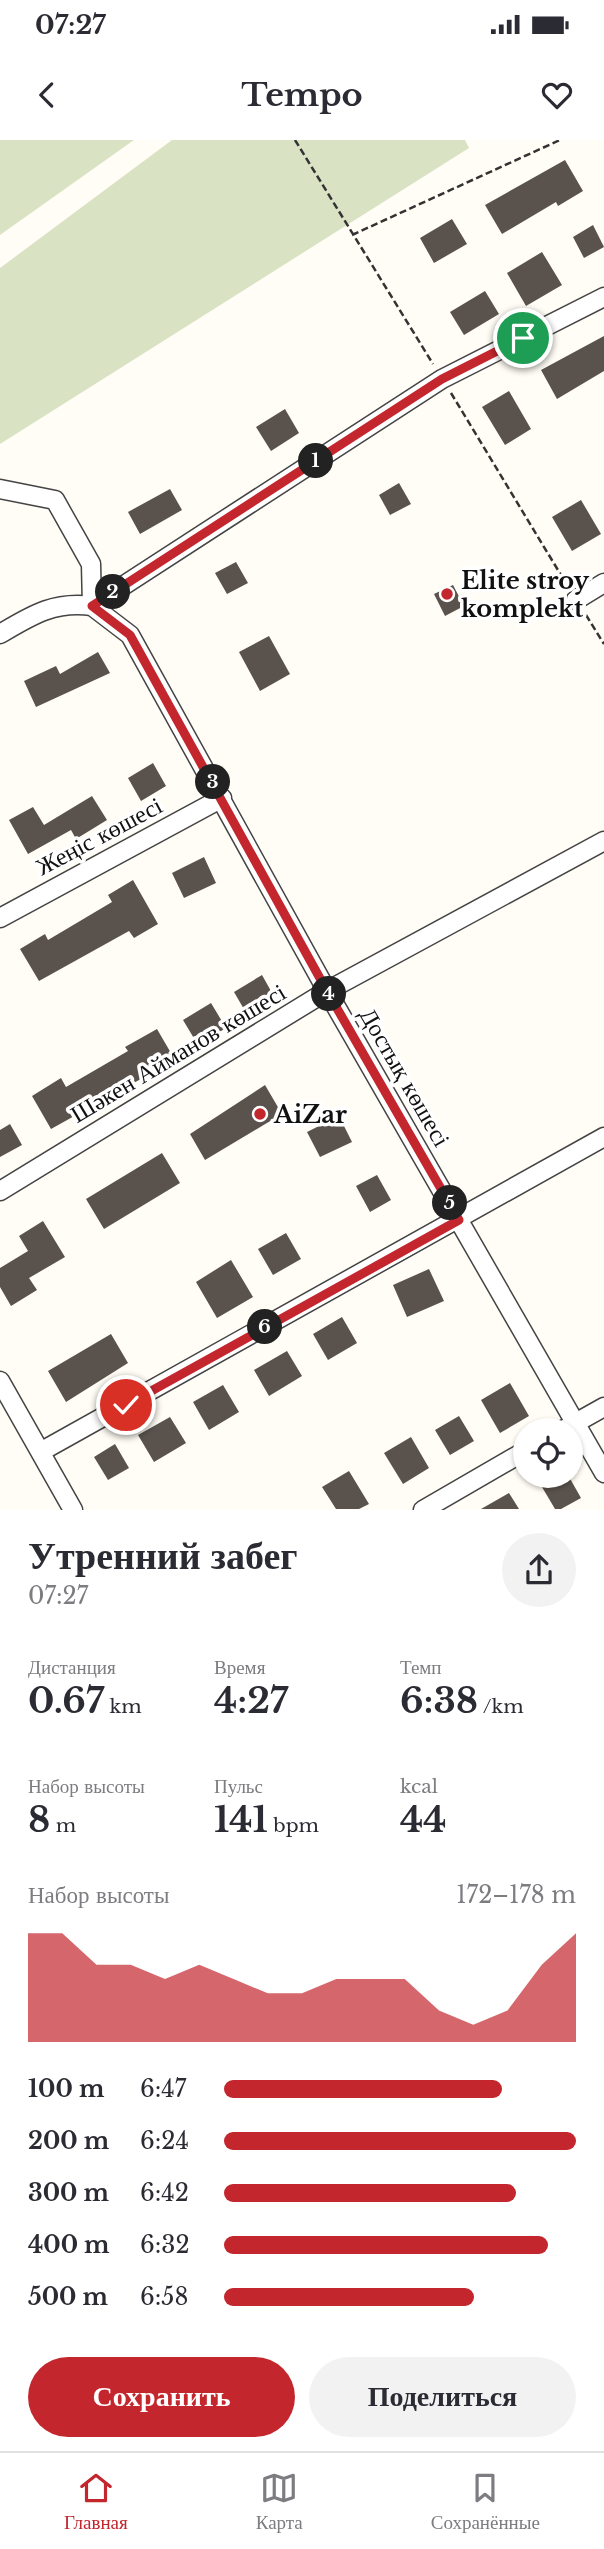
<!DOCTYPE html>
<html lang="ru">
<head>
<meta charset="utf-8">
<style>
  :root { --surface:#fff; --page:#f2f2f3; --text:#2b2b33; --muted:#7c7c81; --line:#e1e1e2; --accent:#c4262e }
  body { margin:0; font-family:"Libre Baskerville",serif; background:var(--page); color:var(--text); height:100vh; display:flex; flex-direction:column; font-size:26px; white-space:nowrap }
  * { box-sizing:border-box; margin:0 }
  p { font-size:23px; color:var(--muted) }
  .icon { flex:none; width:38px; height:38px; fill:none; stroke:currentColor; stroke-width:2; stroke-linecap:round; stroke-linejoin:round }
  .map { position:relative; height:1370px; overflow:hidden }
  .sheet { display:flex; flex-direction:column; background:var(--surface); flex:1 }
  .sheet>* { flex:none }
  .fabs { position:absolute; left:513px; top:1278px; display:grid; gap:14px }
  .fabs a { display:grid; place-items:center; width:70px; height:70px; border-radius:50%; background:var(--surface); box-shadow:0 2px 5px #0004; font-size:35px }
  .pin { position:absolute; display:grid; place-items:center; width:60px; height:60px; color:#fff; margin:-30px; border:4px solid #fff; border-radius:50%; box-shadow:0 2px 7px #0007 }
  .km { position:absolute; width:35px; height:35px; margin:-18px; border-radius:50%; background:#222; color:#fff; font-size:19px; line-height:35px; text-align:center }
  .round { display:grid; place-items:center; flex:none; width:74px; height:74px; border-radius:37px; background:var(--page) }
  .head { display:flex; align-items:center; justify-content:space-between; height:119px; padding:0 28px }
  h1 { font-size:38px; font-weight:800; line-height:52px }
  .figures { display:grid; grid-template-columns:repeat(3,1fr); gap:10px; height:119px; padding:7px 28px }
  .figures div { display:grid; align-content:center }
  .figures b { font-size:35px; font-weight:800 }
  .figures small { font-size:19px; font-weight:400 }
  .figures p { font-size:19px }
  .chart { height:196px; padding:14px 28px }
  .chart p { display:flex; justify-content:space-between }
  .chart svg { width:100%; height:126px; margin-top:7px; fill:var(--accent); opacity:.7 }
  .cta { display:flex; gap:14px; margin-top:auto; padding:14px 28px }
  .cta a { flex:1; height:80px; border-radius:42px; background:var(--accent); color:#fff; font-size:28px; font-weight:800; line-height:80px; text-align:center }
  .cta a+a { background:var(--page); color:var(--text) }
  ul { padding:0 28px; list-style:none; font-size:23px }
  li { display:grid; grid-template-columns:112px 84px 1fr; align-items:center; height:52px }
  li i { height:18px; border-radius:9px; background:var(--accent) }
  .status { display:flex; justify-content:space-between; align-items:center; height:49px; padding:0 35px; background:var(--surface); direction:ltr }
  .status svg { height:19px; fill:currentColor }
  header { display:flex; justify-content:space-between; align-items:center; height:91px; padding:0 28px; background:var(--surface); font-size:32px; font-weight:800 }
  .menu { display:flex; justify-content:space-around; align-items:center; height:98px; border-top:2px solid var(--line); background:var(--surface); font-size:19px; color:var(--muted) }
  .menu a { display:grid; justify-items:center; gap:4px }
  .menu .on { color:var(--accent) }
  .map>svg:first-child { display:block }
  .cemetery { fill:#d9e3c4 }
  .building { fill:#5a524d }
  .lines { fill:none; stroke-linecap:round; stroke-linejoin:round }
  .minor-casing { stroke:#444; stroke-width:21 }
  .path { stroke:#333; stroke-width:2.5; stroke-dasharray:7 3.5; stroke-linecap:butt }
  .minor { stroke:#fff; stroke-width:18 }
  .route-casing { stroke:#fff; stroke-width:14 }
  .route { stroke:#c4262e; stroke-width:9 }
  .poi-dot { fill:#c4262e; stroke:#fff; stroke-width:2.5 }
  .labels { text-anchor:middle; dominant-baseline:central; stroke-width:7; stroke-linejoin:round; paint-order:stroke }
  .poi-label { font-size:24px; font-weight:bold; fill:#111; stroke:#fff; text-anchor:start }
  .street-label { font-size:24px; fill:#111; stroke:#fff }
</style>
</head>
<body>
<div class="status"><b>07:27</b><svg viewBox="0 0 49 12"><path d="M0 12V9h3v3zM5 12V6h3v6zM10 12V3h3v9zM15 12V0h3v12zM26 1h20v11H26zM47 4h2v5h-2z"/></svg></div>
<header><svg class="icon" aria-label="back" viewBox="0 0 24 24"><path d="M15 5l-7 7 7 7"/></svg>Tempo<svg class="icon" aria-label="heart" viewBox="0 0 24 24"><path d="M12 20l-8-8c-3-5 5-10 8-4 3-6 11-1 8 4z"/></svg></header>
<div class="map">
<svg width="604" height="1370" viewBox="0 0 604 1370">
  <rect width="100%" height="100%" fill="#fffdf5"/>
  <path class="cemetery" d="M0,0h134l-134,95z
    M172,0h293l4,8 -469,296v-176z"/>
  <path class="building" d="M565,20l18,31 -25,15 -2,-4 -54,32 -17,-29z
    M452,79l15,25 -33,19 -14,-25z
    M593,85l11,22 -20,11 -11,-21z
    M542,112l20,33 -36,21 -19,-33z
    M485,151l14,23 -35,21 -14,-23z
    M604,196v35l-47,28 -16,-29z
    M509,251l22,38 -26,16 -23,-38z
    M285,269l14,24 -28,18 -15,-24z
    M399,343l12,21 -21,11 -11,-20z
    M170,349l12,21 -42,24 -12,-22z
    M581,360l20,34 -29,17 -20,-34z
    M236,422l12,21 -21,11 -12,-21z
    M453,445l11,21 -19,10 -11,-22z
    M269,496l21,38 -30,17 -21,-39z
    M98,512l12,21 -74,34 -12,-26 32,-15 4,8z
    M153,623l13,23 -25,15 -13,-23z
    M92,656l15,24 -31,19 -5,-9 -43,24 -19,-34 24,-13 11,18z
    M204,717l12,26 -32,15 -12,-25z
    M133,740l25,44 -24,14 -5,-7 -90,50 -19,-32 25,-15 3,6 64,-38 -4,-7z
    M262,835l14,25 -28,16 -14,-24z
    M211,863l15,25 -28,17 -15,-25z
    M157,889l18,31 -124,69 -19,-33 29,-18 5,9 62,-36 -3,-4z
    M265,945l17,29 -77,46 -15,-26z
    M339,976l13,26 -32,15 -13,-25z
    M10,984l12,21 -22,12v-27z
    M162,1013l18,30 -76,46 -18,-30z
    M377,1035l14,25 -21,12 -14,-26z
    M43,1081l22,36 -36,21 8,12 -26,16 -11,-19v-19l28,-17 -9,-15z
    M286,1093l15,26 -28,16 -15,-26z
    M231,1120l22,37 -36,21 -21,-36z
    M429,1129l15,32 -37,16 -14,-32z
    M342,1177l15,26 -29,17 -15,-26z
    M111,1194l17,29 -62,39 -18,-31z
    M287,1211l15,25 -33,20 -15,-26z
    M510,1243l19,33 -29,17 -19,-33z
    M223,1245l16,27 -30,18 -16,-28z
    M459,1276l15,25 -24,14 -15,-25z
    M170,1277l16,26 -32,19 -16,-27z
    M411,1297l18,31 -26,16 -19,-31z
    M115,1304l14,24 -21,12 -14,-23z
    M349,1331l20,33 -10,5h-23l-14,-22z
    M550,1335h18l13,23 -20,11h-6l-16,-27z
    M509,1353l10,16h-38z"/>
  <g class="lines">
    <g class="minor-casing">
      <path id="minor" d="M0,349l55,11 36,64 1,42 38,29 197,356 277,482
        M576,460l28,-17
        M0,494c32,-19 54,-33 92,-28l350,-227 162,-82
        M0,778l222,-120
        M0,1051l327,-200 277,-150
        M0,1241l73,129
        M563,1290l41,-23
        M42,1311l562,-314
        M423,1370l102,-59"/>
    </g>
    <path class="path" d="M295,0l138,224
      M352,95l208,-95
      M451,253l116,192
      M586,475l18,29"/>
    <use href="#minor" class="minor"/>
  </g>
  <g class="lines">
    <g class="route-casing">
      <path id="route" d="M126,1265l333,-185 -132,-229 -197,-356 -38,-29 350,-227 81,-41"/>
    </g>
    <use href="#route" class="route"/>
  </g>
  <g class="poi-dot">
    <circle cx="447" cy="454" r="7"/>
    <circle cx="260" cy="974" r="7"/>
  </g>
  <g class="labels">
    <g class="poi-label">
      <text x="461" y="440">Elite stroy<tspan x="461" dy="28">komplekt</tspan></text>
      <text x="274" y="974">AiZar</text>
    </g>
    <g class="street-label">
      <text transform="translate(99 696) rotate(-28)">Жеңіс көшесі</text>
      <text transform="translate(178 913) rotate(-31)">Шәкен Айманов көшесі</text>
      <text transform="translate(405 937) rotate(60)">Достық көшесі</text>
    </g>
  </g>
</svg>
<div class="fabs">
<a><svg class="icon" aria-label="locate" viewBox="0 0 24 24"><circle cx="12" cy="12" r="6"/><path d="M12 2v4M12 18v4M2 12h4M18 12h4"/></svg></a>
</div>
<div class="pin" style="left:523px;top:198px;background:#1e9e55"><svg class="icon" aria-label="arrive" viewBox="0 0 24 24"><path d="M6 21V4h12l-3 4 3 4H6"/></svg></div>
<div class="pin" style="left:126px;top:1265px;background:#d93025"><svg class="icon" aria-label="check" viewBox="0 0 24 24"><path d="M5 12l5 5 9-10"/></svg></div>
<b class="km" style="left:316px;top:321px">1</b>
<b class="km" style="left:113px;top:452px">2</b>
<b class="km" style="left:213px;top:642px">3</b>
<b class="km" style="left:329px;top:854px">4</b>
<b class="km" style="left:450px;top:1063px">5</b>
<b class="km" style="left:265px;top:1187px">6</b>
</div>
<section class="sheet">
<div class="head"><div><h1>Утренний забег</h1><p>07:27</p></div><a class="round"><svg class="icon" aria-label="share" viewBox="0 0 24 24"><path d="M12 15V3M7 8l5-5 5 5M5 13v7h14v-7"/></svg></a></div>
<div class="figures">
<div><p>Дистанция</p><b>0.67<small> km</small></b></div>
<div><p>Время</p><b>4:27</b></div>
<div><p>Темп</p><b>6:38<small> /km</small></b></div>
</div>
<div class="figures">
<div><p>Набор высоты</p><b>8<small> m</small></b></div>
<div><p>Пульс</p><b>141<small> bpm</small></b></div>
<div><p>kcal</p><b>44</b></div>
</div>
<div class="chart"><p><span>Набор высоты</span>172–178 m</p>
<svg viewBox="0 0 160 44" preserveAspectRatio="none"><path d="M0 44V6L10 6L20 17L30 17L40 22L50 17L60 22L70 27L80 27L90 22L100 22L110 22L120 33L130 38L140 33L150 17L160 6V44z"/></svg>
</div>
<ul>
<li><b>100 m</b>6:47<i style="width:79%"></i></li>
<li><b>200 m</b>6:24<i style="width:100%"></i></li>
<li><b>300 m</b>6:42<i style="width:83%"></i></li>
<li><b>400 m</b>6:32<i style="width:92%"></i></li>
<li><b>500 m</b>6:58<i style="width:71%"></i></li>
</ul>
<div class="cta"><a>Сохранить</a><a>Поделиться</a></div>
</section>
<nav class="menu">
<a class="on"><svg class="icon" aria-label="home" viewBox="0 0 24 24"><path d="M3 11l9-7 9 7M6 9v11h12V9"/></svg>Главная</a>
<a><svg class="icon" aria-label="map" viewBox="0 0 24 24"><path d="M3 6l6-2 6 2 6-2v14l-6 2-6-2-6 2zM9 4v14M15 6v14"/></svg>Карта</a>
<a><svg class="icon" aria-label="saved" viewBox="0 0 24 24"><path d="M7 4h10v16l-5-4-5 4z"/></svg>Сохранённые</a>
</nav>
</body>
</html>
